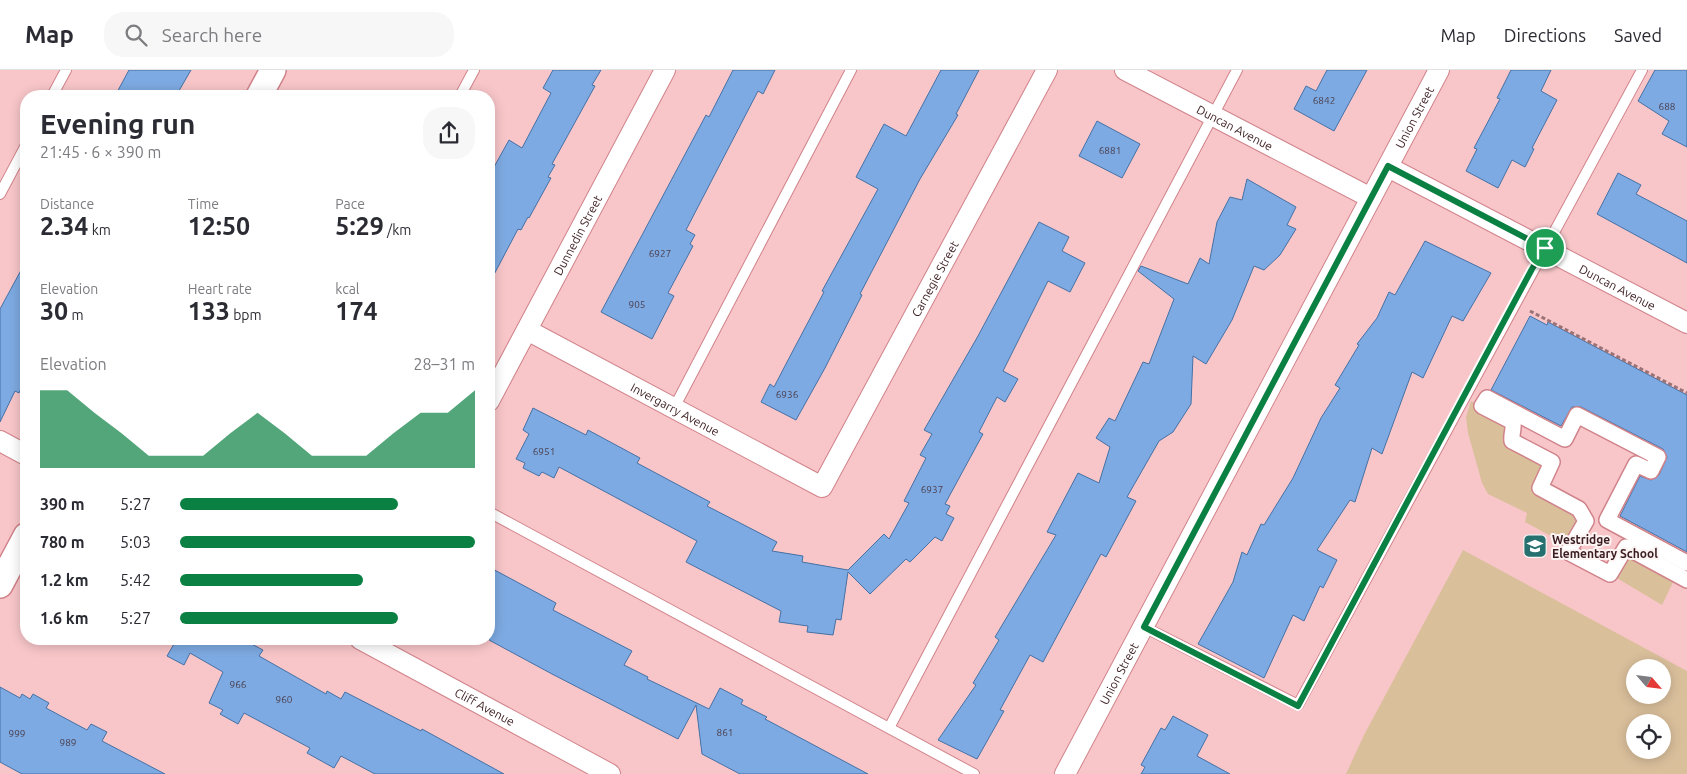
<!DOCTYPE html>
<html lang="en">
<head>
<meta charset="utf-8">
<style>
  :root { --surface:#fff; --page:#f7f7f7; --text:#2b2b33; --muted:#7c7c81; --line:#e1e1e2; --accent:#0b8043 }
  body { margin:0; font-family:Ubuntu,sans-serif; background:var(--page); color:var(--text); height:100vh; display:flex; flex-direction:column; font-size:19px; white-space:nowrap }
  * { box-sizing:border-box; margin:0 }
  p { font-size:16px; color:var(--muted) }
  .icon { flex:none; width:28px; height:28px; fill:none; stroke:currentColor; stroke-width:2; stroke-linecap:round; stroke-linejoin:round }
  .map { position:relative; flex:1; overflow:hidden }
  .sheet { position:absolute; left:20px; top:20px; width:475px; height:555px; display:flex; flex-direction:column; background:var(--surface); border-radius:20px; box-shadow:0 2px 12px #0003 }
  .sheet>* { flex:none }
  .needle { width:32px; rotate:118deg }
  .tools { position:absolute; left:1626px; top:589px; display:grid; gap:10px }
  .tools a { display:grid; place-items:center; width:45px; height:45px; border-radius:50%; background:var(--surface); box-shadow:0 2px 12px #0003; font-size:25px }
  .pin { position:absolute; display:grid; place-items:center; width:42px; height:42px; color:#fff; margin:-21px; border:2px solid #fff; border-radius:50%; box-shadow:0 1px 5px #0007 }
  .round { display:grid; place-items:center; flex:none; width:52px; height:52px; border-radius:20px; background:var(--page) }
  .head { display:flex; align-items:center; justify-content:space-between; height:85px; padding:0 20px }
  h1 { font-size:28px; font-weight:600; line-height:38px }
  .metrics { display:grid; grid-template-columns:repeat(3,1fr); gap:8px; height:85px; padding:5px 20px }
  .metrics div { display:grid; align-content:center }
  .metrics b { font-size:25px; font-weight:600 }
  .metrics small { font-size:14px; font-weight:400 }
  .metrics p { font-size:14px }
  .chart { height:140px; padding:10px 20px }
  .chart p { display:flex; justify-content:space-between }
  .chart svg { width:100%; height:90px; margin-top:5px; fill:var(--accent); opacity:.7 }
  ul { padding:0 20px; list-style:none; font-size:16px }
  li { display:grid; grid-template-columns:80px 60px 1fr; align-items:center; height:38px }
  li i { height:12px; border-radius:6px; background:var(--accent) }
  header { display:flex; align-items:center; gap:30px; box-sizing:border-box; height:70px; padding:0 25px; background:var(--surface); border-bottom:1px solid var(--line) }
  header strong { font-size:24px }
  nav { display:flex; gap:28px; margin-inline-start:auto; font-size:18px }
  .search { width:350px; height:45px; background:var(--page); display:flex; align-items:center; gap:12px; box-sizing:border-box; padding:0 18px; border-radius:20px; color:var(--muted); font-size:19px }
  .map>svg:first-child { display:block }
  .green { fill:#dabf9b; fill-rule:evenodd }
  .building { fill:#7daae2; stroke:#4571a5 }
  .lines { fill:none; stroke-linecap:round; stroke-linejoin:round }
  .service-casing { stroke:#d0838a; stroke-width:12 }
  .pedestrian-casing { stroke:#d0838a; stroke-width:18 }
  .minor-casing { stroke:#d0838a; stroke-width:22 }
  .tertiary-casing { stroke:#d0838a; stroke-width:28 }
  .path { stroke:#9b7376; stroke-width:3; stroke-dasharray:4 2.5; stroke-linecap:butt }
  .service { stroke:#fff; stroke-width:10 }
  .pedestrian { stroke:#fff; stroke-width:15 }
  .minor { stroke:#fff; stroke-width:20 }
  .tertiary { stroke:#fff; stroke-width:25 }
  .route-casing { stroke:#fff; stroke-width:10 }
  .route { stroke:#0b8043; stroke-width:6 }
  .labels { text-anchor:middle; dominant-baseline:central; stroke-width:4; stroke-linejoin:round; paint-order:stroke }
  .number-label { font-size:10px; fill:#4c4050 }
  .street-label { font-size:12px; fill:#3b1c1f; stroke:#fcf3f3 }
  .poi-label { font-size:12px; font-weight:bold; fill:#3b1c1f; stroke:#fcf3f3; text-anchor:start }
</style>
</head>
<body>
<header>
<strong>Map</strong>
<div class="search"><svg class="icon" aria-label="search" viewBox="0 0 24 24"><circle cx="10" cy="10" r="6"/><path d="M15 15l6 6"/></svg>Search here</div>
<nav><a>Map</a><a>Directions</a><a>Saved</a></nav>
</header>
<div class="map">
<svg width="1687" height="704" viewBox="0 0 1687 704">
  <rect width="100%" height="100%" fill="#f8c6c9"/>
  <path class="green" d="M1471,331l42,21 -2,12 41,28 -12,26 46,33 -15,26 -46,-25 2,-9 -39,-19 -6,-11 -14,-50 -2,-16z
    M1626,477l51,27 -15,31 -52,-31z
    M1463,480l224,121v103h-341l18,-39zM1635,598h27v27h-27zM1662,652v28h-27v-28z"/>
  <path class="building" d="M129,0h62l-15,26h-61z
    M553,0h48l-9,15 3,1 -43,78 3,1 -7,12 3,1 -22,40 -1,-1 -7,13 -3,-1 -29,55v-108l20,-36 13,8 29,-55 -8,-5z
    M733,0h42l-12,24 -5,-3 -72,139 9,5 -5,9 3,2 -25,47 6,3 -22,43 -51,-27 105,-197 3,2z
    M941,0h38l-23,44 2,1 -38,64 -60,115 2,1 -37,73 -29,52 -35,-18 9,-18 4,3 13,-25 37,-70 -2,-1 56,-102 -22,-12 28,-53 22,12z
    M1327,0h40l-33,61 -40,-22 12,-23 10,5z
    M1511,0h40l-10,21 16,9 -25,48 2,1 -9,18 -13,-7 -14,28 -32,-17 11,-22 -3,-1 26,-49 -3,-1z
    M1655,0h32v77l-25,-13 7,-13 -31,-20z
    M1097,51l43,23 -18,34 -43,-22z
    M1618,103l23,12 -5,9 51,27v42l-90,-49z
    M1247,109l49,28 -9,18 9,4 -16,26 -16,15 -10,-4 -22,54 -26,44 -13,-8 -2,48 -18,28 -14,9 -32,56 9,4 -30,56 -5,-3 -58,108 -13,-7 -30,55 4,1 -27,48 -39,-19 38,-55 -3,-2 26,-43 -4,-3 61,-102 -9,-3 31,-59 21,10 11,-36 -14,-9 13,-20 6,3 28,-59 6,2 25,-65 -36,-28 3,-5 47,18 12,-26 9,6 8,-42 13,-25 12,3z
    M1039,152l30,15 -7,14 23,12 -15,29 -22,-11 -45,90 15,8 -13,23 -8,-5 -18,35 4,2 -38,70 5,2 -4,8 8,4 -12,23 -7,-4 -25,25 -4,-3 -36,35 -22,-22 -7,48 -5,-1 -3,16 -26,-3 1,-6 -29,-4 2,-11 -95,-49 11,-21 -138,-74 -5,11 -12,-6 -3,4 -16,-8 2,-5 -9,-4 13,-25 -6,-4 10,-22 53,27 2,-5 52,28 -3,5 73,39 -3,4 70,36 -5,9 31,5 -1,6 46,8 36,-36 5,5 20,-36 -5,-2 22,-43 -6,-3 12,-21 -8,-4 54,-94z
    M1425,171l66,32 -28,48 -11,-5 -29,62 -11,-6 -30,82 -10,-6 -17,54 -5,-2 -33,50 20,10 -14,28 -3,-2 -16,35 -11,-6 -29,63 -66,-34 35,-62 9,-30 5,3 14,-31 3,1 29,-47 28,-60 19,-30 -5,-3 24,-40 -2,-1 20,-26 12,-26 6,3z
    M26,191v117l-7,15 -4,-2 -15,31v-113z
    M1530,246l17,9 1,-3 139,73v157l-67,-36 20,-40 11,4 8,-5 8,-18 -4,-8 -82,-42h-9l-11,19 -70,-36z
    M489,497l67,36 -3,7 79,41 -8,14 24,12 -1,2 62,30 11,-21 23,12 -2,4 26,13 -2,2 103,55h-128l-38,-20 -6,-49 -18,34 -126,-65 -63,-34z
    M166,569h70l5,2 1,-2 21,11 -4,6 67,38 1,-3 14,8 4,-7 76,39 1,-2 82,45h-129l-34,-18 -7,12 -27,-15 3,-5 -66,-35 -6,11 -18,-10 3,-4 -14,-7 14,-31 -33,-19 -6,12 -17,-9 7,-12z
    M0,617l20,11 2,-4 8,5 3,-5 16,9 -3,5 41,22 4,-6 16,8 -5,9 63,33h-143l-22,-12z
    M1173,646l35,19 -11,21 33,18h-89l4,-7 -4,-2 20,-37 4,2z"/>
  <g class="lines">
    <g class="service-casing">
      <path id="service" d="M52,26l14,-26
        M460,26l14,-26
        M0,124l26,-49
        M674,338l177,-338
        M489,442l485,262
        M1144,557l154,78 344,-635
        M889,658l348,-658"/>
    </g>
    <g class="pedestrian-casing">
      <path id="pedestrian" d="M1687,493l-80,-43 29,-56 15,7 7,-14 -81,-42 -12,24 -78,-41 -5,8 31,16c1,8 -2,12 -1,19l40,21 -12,26 39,21 7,12 -18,31 42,22 16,-27 61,33"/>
    </g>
    <g class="minor-casing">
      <g id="minor">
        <path id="s1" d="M1125,0l246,128"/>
        <path id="s2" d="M1388,97l299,156"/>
        <path id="s3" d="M527,260l295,157 225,-417"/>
        <path id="s4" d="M489,331l176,-331"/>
        <path d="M0,371l26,14"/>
        <path id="s5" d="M360,569l250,135"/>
        <path id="s6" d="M1065,704l374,-704"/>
      </g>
    </g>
    <g class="tertiary-casing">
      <path id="tertiary" d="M259,26l14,-26
        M0,515l26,-49"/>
    </g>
    <path class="path" d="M1530,241l157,82"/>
    <use href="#service" class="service"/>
    <use href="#pedestrian" class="pedestrian"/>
    <use href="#minor" class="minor"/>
    <use href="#tertiary" class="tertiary"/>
  </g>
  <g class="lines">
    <g class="route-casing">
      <path id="route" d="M1388,96l157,82 -13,21 -234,437 -154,-79z"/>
    </g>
    <use href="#route" class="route"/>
  </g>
  <defs>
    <g id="school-square" transform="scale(1.25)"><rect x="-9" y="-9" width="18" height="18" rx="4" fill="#267070" stroke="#fcf3f3"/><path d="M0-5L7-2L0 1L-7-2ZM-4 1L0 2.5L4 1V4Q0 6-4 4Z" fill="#fff"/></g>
  </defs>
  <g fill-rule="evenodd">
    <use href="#school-square" x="1535" y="476"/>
  </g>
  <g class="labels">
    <g class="number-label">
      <text x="1324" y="30">6842</text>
      <text x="1667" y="36">688</text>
      <text x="1110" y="80">6881</text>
      <text x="660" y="183">6927</text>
      <text x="637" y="234">905</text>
      <text x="787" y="324">6936</text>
      <text x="544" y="381">6951</text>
      <text x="932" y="419">6937</text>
      <text x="238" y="614">966</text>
      <text x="284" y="629">960</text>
      <text x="725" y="662">861</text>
      <text x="17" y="663">999</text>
      <text x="68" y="672">989</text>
    </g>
    <g class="street-label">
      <text stroke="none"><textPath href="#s6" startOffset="744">Union Street</textPath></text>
      <text stroke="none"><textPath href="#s1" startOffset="124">Duncan Avenue</textPath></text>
      <text stroke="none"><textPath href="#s4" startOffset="188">Dunnedin Street</textPath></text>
      <text stroke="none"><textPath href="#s3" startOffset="571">Carnegie Street</textPath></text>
      <text stroke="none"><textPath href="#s2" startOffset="259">Duncan Avenue</textPath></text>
      <text stroke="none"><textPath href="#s3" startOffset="168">Invergarry Avenue</textPath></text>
      <text stroke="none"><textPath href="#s6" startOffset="114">Union Street</textPath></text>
      <text stroke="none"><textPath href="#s5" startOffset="142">Cliff Avenue</textPath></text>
    </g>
    <g class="poi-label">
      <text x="1552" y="469">Westridge<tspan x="1552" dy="14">Elementary School</tspan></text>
    </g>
  </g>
</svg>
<div class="tools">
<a><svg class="needle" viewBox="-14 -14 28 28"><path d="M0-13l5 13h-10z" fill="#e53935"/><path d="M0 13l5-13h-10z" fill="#7c7c81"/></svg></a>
<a><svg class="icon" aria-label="locate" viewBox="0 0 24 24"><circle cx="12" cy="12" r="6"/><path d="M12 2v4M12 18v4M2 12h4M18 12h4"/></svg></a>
</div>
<div class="pin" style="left:1545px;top:178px;background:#1e9e55"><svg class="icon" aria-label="arrive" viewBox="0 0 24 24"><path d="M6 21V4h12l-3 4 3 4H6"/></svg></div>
<section class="sheet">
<div class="head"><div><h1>Evening run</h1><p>21:45 · 6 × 390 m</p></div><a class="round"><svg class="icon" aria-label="share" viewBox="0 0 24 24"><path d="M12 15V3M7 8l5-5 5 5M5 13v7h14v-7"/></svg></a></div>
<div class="metrics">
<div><p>Distance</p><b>2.34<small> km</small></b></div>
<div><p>Time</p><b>12:50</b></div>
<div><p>Pace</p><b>5:29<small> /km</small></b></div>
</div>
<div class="metrics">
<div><p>Elevation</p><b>30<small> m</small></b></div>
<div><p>Heart rate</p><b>133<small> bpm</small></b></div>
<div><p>kcal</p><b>174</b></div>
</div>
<div class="chart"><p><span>Elevation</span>28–31 m</p>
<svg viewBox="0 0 160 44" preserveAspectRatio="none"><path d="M0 44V6L10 6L20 17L30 27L40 38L50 38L60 38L70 27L80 17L90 27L100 38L110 38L120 38L130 27L140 17L150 17L160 6V44z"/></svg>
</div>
<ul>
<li><b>390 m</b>5:27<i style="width:74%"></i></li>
<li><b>780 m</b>5:03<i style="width:100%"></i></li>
<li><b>1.2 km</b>5:42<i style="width:62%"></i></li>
<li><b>1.6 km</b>5:27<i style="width:74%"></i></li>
</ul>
</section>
</div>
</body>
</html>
